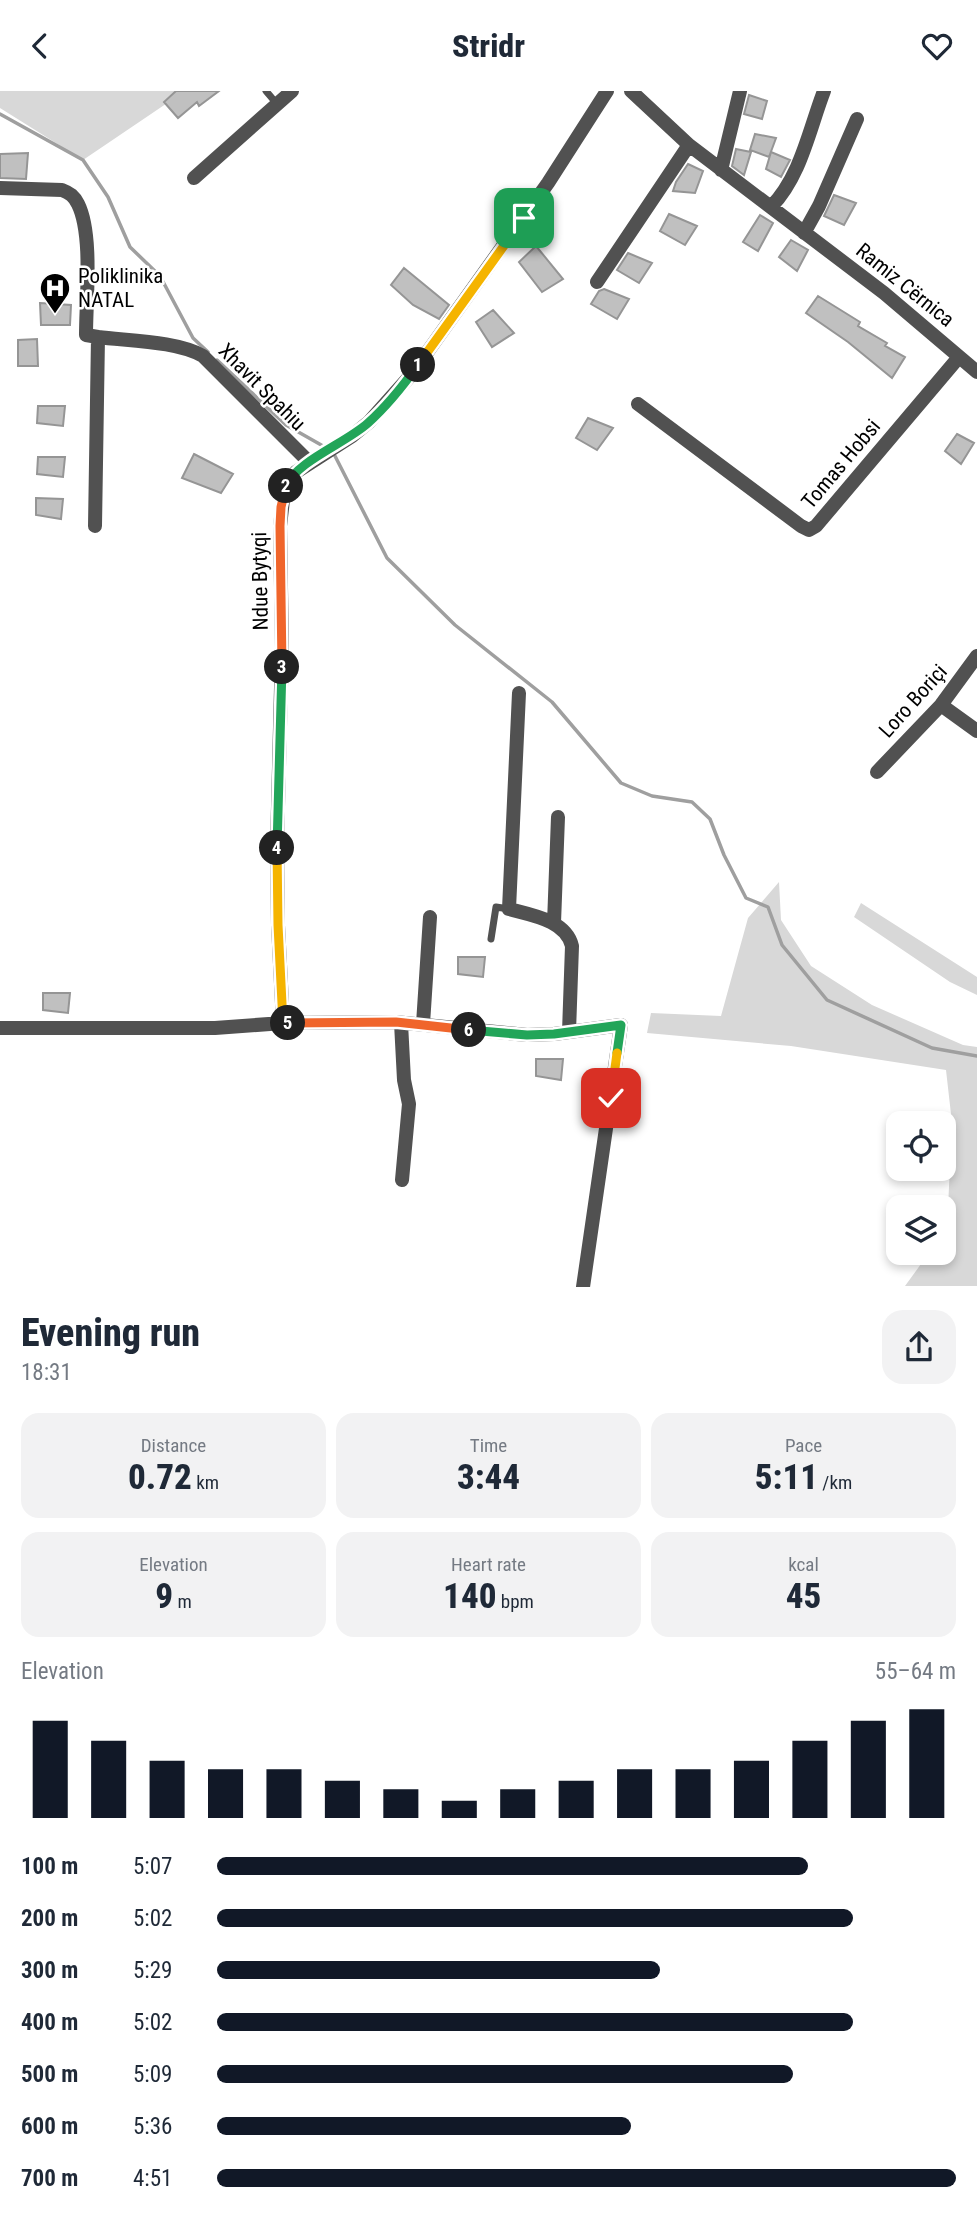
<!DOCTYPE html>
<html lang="en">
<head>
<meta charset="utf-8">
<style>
  :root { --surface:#fff; --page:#f2f2f3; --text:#1f2937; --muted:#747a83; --accent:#111827 }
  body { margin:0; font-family:"Roboto Condensed",sans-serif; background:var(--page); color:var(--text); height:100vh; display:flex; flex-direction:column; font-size:26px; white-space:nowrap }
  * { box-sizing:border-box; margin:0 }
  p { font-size:23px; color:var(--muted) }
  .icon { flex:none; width:38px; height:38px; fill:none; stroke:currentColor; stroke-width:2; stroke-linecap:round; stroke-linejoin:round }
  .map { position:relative; height:1196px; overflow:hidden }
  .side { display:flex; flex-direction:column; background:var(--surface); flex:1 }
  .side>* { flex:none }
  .fabs { position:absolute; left:886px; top:1020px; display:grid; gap:14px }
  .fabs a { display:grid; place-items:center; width:70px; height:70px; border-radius:14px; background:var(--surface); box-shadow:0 4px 10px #0003; font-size:35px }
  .pin { position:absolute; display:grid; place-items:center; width:60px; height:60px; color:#fff; margin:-30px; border-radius:14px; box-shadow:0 4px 10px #0006 }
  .km { position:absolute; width:35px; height:35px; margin:-18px; border-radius:50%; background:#222; color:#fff; font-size:19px; line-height:35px; text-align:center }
  .round { display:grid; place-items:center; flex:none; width:74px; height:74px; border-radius:21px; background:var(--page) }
  .head { display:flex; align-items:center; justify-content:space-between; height:119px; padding:0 21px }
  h1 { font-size:38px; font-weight:800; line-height:52px }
  .figures { display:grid; grid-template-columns:repeat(3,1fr); gap:10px; height:119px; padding:7px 21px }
  .figures div { display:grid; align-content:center; border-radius:18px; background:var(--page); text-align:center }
  .figures b { font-size:35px; font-weight:800 }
  .figures small { font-size:19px; font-weight:400 }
  .figures p { font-size:19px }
  .chart { height:196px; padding:14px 21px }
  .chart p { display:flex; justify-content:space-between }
  .chart svg { width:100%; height:126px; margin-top:7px; stroke:var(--accent); stroke-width:6 }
  ul { padding:0 21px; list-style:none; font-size:23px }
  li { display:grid; grid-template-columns:112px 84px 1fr; align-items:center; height:52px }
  li i { height:18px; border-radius:9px; background:var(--accent) }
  header { display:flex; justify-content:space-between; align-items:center; height:91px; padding:0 21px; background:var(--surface); font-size:32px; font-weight:800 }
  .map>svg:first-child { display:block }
  .green { fill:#d8d8d8 }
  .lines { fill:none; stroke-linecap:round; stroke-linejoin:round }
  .stream { stroke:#9f9f9f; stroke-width:3.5 }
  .building { fill:#c0c0c0; stroke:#959595; stroke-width:2 }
  .lane { stroke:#515151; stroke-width:7 }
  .street { stroke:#515151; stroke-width:14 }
  .split-1-casing { stroke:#fff; stroke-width:14 }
  .split-2-casing { stroke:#fff; stroke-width:14 }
  .split-3-casing { stroke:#fff; stroke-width:14 }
  .split-4-casing { stroke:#fff; stroke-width:14 }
  .split-5-casing { stroke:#fff; stroke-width:14 }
  .split-6-casing { stroke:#fff; stroke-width:14 }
  .split-7-casing { stroke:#fff; stroke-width:14 }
  .split-8-casing { stroke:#fff; stroke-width:14 }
  .split-1 { stroke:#f5b400; stroke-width:9 }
  .split-2 { stroke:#22a559; stroke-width:9 }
  .split-3 { stroke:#f0652b; stroke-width:9 }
  .split-4 { stroke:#22a559; stroke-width:9 }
  .split-5 { stroke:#f5b400; stroke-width:9 }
  .split-6 { stroke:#f0652b; stroke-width:9 }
  .split-7 { stroke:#22a559; stroke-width:9 }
  .split-8 { stroke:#f5b400; stroke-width:9 }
  .labels { text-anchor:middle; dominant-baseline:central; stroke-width:5; stroke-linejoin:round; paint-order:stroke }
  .poi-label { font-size:21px; fill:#000; stroke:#fff; text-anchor:start }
  .street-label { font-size:21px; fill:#000; stroke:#fff }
</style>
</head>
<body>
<header><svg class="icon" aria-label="back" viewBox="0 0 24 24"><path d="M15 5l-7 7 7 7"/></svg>Stridr<svg class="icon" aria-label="heart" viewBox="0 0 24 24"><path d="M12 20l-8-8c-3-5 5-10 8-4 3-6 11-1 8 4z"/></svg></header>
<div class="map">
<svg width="977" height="1196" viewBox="0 0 977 1196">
  <rect width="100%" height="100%" fill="#fff"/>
  <path class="green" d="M0,0h185l-102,69 -83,-52z
    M779,791l2,38 30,46 61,39 91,40 14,2v239h-72l24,-33h14v-19l4,-5 5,-106 -6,-53 -155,-24 -144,-13 4,-20 70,3 27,-98z
    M861,812l116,74v18l-27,-13 -96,-65z"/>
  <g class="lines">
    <path class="stream" d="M0,23l83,46 25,37 22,50 30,29 33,62 15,14
      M217,269l69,65 37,21
      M335,365l52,102 68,67 97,77 69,81 31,13 40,6 18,17 14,36 22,43 22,9 14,38 45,55 105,48 45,8"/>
  </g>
  <path class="building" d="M176,0h43l-20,15 -2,-4 -19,16 -14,-16z
    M749,4l18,6 -5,18 -18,-5z
    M755,43l21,4 -7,19 -19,-7z
    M736,58l15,3 -7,23 -12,-9z
    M771,61l19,8 -9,17 -15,-8z
    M28,62l-2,26 -26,-1v-24z
    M688,73l15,7 -8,22 -22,-2 3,-9z
    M834,104l22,8 -12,22 -20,-9z
    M669,123l28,12 -12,19 -25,-14z
    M760,124l13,8 -15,28 -15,-9z
    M791,149l17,10 -11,21 -18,-14z
    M536,155l27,33 -21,13 -23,-30z
    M628,162l24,10 -13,20 -22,-13z
    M404,177l45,37 -10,14 -26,-14 -22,-20z
    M604,198l25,10 -12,20 -26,-15 8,-13z
    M818,205l42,26 -2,4 29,17 -2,3 20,11 -13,21 -44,-36 -42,-29z
    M40,212l31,2 -1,20h-29z
    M493,219l21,23 -22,14 -16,-25z
    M37,248l1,27h-20v-26z
    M38,315h27l-2,20 -26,-3z
    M588,327l25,10 -16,22 -21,-12z
    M957,343l17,9 -13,21 -16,-13z
    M194,363l39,20 -12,19 -39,-15z
    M38,366h27l-2,20 -26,-3z
    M36,407l27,1 -2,20 -25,-4z
    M458,866h27l-2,20 -25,-3z
    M43,902h27l-2,20 -25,-3z
    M536,968h27l-2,21 -25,-4z"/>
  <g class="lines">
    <path class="lane" d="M266,0l11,13
      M491,848l5,-32 13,2"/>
    <path class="street" d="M631,0l58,54 195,148 93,79
      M721,79l19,-79
      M194,87l98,-87
      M0,97l62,2c8,3 12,6 16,14 15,30 8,96 8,131l12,2 -3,189
      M771,116c30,-31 38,-77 53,-116
      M804,142l15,-27 38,-87
      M597,191l92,-137
      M98,246c31,4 79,4 105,19l107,107
      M638,313l163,122 8,4 7,-4 143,-169
      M519,602l-10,216c22,6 57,11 63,37l-3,86
      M941,614l36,26
      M877,681l64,-67 36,-49
      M554,832l4,-106
      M283,932l-5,-98 -1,-79 5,-198 -2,-122 4,-34 12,-20 56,-36 17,-14 42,-47 137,-192 59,-92
      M401,932l3,57 5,24 -7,76
      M423,933l7,-107
      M0,937h215l68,-5 112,-1 132,13 27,-1 67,-9 -38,262"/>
  </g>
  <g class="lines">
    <g class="split-1-casing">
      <path id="split-1" d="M418,274l106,-147"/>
    </g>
    <g class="split-2-casing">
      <path id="split-2" d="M286,395c11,-25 60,-43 82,-63 19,-17 35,-37 50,-58"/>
    </g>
    <g class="split-3-casing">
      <path id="split-3" d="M282,576l-2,-141 1,-19 5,-21"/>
    </g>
    <g class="split-4-casing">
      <path id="split-4" d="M277,757l5,-181"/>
    </g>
    <g class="split-5-casing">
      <path id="split-5" d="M277,757l1,77 5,98h5"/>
    </g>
    <g class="split-6-casing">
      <path id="split-6" d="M288,932l108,-1 73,8"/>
    </g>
    <g class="split-7-casing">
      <path id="split-7" d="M469,939l58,5 27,-1 67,-9 -4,28"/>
    </g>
    <g class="split-8-casing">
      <path id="split-8" d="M611,1007l6,-45"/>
    </g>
    <use href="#split-1" class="split-1"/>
    <use href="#split-2" class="split-2"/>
    <use href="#split-3" class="split-3"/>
    <use href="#split-4" class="split-4"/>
    <use href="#split-5" class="split-5"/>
    <use href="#split-6" class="split-6"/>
    <use href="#split-7" class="split-7"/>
    <use href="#split-8" class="split-8"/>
  </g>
  <defs>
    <g id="hospital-pin" transform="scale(1.575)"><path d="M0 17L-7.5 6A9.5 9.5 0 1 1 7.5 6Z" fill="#000" stroke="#fff"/><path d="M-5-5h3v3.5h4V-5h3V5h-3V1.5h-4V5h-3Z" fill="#fff"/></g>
  </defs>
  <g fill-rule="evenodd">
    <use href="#hospital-pin" x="55" y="197"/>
  </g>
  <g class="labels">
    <g class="poi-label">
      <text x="78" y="185">Poliklinika<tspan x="78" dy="24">NATAL</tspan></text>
    </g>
    <g class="street-label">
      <text transform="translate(905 194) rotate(39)">Ramiz Cërnica</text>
      <text transform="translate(262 296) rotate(45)">Xhavit Spahiu</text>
      <text transform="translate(841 373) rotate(-50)">Tomas Hobsi</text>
      <text transform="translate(260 490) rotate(-91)">Ndue Bytyqi</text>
      <text transform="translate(913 610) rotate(-48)">Loro Boriçi</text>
    </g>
  </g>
</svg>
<div class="fabs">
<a><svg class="icon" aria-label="locate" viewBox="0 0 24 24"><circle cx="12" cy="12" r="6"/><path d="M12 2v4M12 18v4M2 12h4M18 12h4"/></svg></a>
<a><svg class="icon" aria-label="layers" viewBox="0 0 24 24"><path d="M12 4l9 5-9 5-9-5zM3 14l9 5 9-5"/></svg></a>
</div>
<div class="pin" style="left:524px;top:127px;background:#1e9e55"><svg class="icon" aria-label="arrive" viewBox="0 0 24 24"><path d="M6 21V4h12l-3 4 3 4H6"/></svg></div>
<div class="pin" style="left:611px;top:1007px;background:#d93025"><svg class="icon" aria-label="check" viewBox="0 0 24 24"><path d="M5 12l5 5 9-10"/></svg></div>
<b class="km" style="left:418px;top:274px">1</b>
<b class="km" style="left:286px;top:395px">2</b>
<b class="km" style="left:282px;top:576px">3</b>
<b class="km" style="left:277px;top:757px">4</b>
<b class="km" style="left:288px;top:932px">5</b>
<b class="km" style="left:469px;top:939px">6</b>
</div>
<section class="side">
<div class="head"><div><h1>Evening run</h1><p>18:31</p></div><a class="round"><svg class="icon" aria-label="share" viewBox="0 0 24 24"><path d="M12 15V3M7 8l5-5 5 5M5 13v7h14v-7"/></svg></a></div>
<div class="figures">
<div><p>Distance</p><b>0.72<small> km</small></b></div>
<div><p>Time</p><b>3:44</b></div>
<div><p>Pace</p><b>5:11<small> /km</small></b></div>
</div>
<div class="figures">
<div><p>Elevation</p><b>9<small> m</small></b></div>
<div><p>Heart rate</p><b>140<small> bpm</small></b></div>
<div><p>kcal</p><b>45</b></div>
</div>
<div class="chart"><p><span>Elevation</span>55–64 m</p>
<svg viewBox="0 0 160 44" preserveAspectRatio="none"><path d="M5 44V10M15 44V17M25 44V24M35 44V27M45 44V27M55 44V31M65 44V34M75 44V38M85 44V34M95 44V31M105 44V27M115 44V27M125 44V24M135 44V17M145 44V10M155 44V6"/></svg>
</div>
<ul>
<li><b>100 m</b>5:07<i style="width:80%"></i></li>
<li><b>200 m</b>5:02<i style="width:86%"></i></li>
<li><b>300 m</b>5:29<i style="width:60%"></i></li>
<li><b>400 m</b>5:02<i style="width:86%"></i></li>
<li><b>500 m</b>5:09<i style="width:78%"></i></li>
<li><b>600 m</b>5:36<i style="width:56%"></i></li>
<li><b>700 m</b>4:51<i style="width:100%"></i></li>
</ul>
</section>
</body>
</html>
